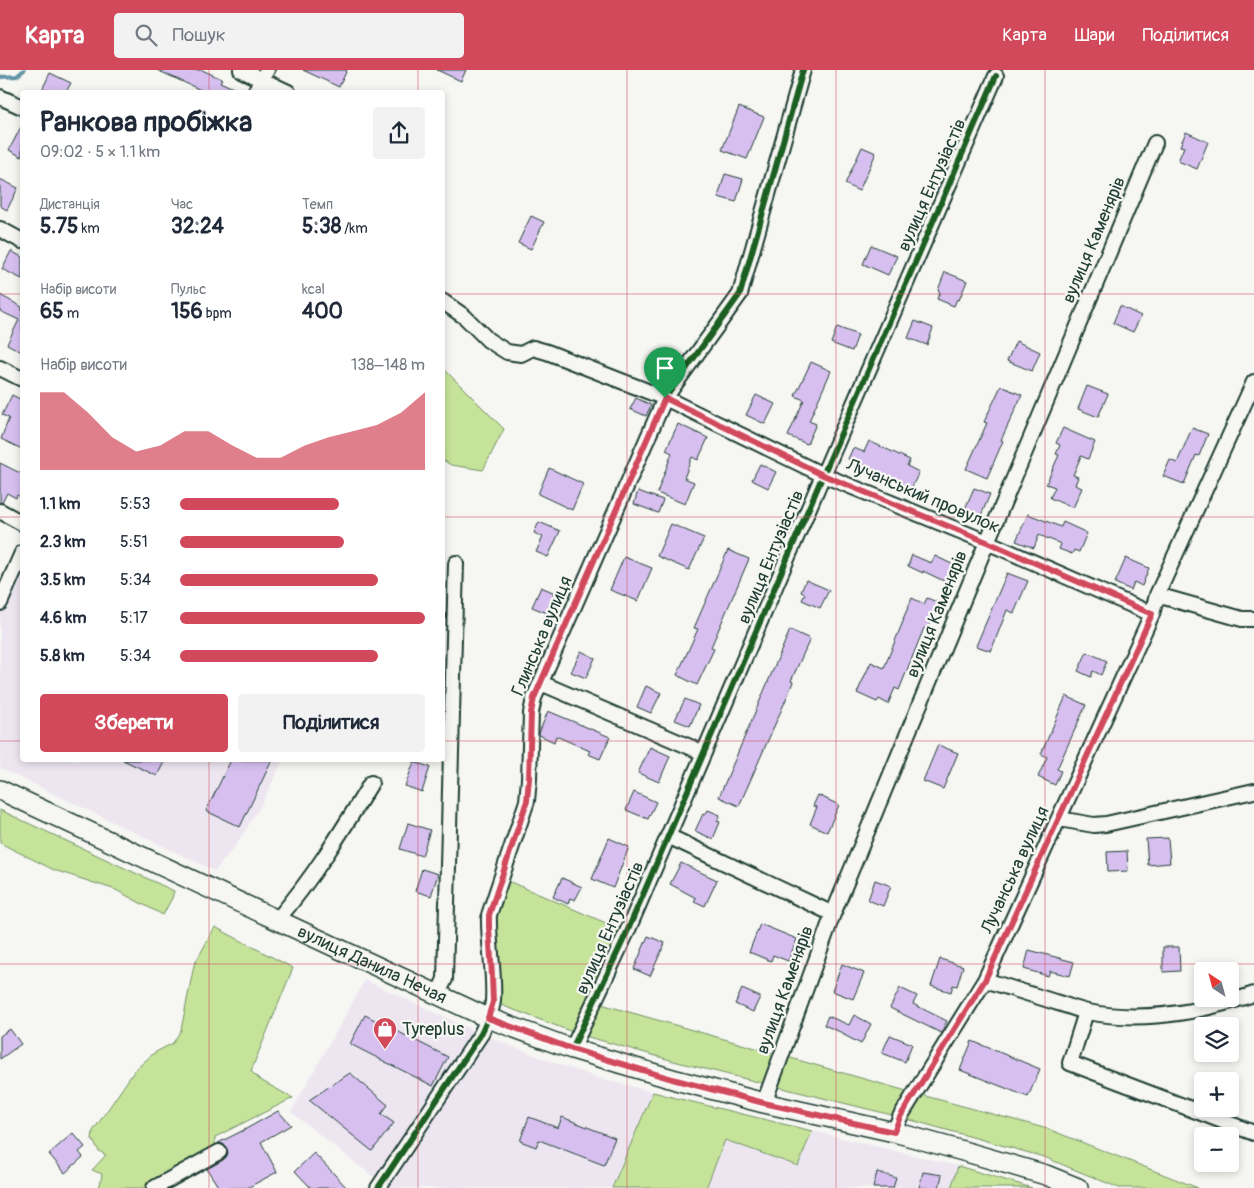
<!DOCTYPE html>
<html lang="uk">
<head>
<meta charset="utf-8">
<style>
  :root { --surface:#fff; --page:#f2f2f3; --text:#1f2937; --muted:#747a83; --accent:#d1495b }
  body { margin:0; font-family:Pangolin,sans-serif; background:var(--page); color:var(--text); height:100vh; display:flex; flex-direction:column; font-size:19px; white-space:nowrap }
  * { box-sizing:border-box; margin:0 }
  p { font-size:16px; color:var(--muted) }
  .icon { flex:none; width:28px; height:28px; fill:none; stroke:currentColor; stroke-width:2; stroke-linecap:round; stroke-linejoin:round }
  .map { position:relative; flex:1; overflow:hidden }
  .sheet { position:absolute; left:20px; top:20px; width:425px; height:672px; display:flex; flex-direction:column; background:var(--surface); border-radius:5px; box-shadow:0 2px 8px #0003 }
  .sheet>* { flex:none }
  .needle { width:32px; rotate:324deg }
  .controls { position:absolute; left:1194px; top:892px; display:grid; gap:10px }
  .controls a { display:grid; place-items:center; width:45px; height:45px; border-radius:5px; background:var(--surface); box-shadow:0 2px 8px #0003; font-size:25px }
  .pin { position:absolute; display:grid; place-items:center; width:42px; height:42px; color:#fff; margin:-51px -21px; border-radius:50% 50% 50% 0; rotate:-45deg; box-shadow:0 0 5px #0007 }
  .pin .icon { rotate:45deg }
  .round { display:grid; place-items:center; flex:none; width:52px; height:52px; border-radius:5px; background:var(--page) }
  .summary { display:flex; align-items:center; justify-content:space-between; height:85px; padding:0 20px }
  h1 { font-size:28px; font-weight:700; line-height:38px }
  .metrics { display:grid; grid-template-columns:repeat(3,1fr); gap:8px; height:85px; padding:5px 20px }
  .metrics div { display:grid; align-content:center }
  .metrics b { font-size:21px; font-weight:700 }
  .metrics small { font-size:14px; font-weight:400 }
  .metrics p { font-size:14px }
  .chart { height:140px; padding:10px 20px }
  .chart p { display:flex; justify-content:space-between }
  .chart svg { width:100%; height:90px; margin-top:5px; fill:var(--accent); opacity:.7 }
  .primary-button { display:flex; gap:10px; margin-top:auto; padding:10px 20px }
  .primary-button a { flex:1; height:58px; border-radius:5px; background:var(--accent); color:#fff; font-size:20px; font-weight:700; line-height:58px; text-align:center }
  .primary-button a+a { background:var(--page); color:var(--text) }
  ul { padding:0 20px; list-style:none; font-size:16px }
  li { display:grid; grid-template-columns:80px 60px 1fr; align-items:center; height:38px }
  li i { height:12px; border-radius:6px; background:var(--accent) }
  header { display:flex; align-items:center; gap:30px; box-sizing:border-box; height:70px; padding:0 25px; background:var(--accent); color:#fff }
  header strong { font-size:24px }
  nav { display:flex; gap:28px; margin-inline-start:auto; font-size:18px }
  .search { width:350px; height:45px; background:var(--page); display:flex; align-items:center; gap:12px; box-sizing:border-box; padding:0 18px; border-radius:5px; color:var(--muted); font-size:19px }
  .map>svg:first-child { display:block }
  .built { fill:#ede6f1 }
  .green { fill:#c6e39a; stroke:#729067 }
  .lines { fill:none; stroke-linecap:round; stroke-linejoin:round }
  .stream { stroke:#6495a7; stroke-width:4 }
  .building { fill:#d7c0f0; stroke:#1f3d34 }
  .street-casing { stroke:#1f3d34; stroke-width:18 }
  .secondary-casing { stroke:#1f3d34; stroke-width:22 }
  .street { stroke:#f6f6f2; stroke-width:14 }
  .secondary { stroke:#f6f6f2; stroke-width:19 }
  .cycleway-casing { stroke:#f6f6f2; stroke-width:9 }
  .cycleway { stroke:#1b5e20; stroke-width:6 }
  .route-casing { stroke:#fff; stroke-width:10 }
  .route { stroke:#d1495b; stroke-width:6 }
  .grid { fill:none; stroke:#d1495b; stroke-width:1; stroke-opacity:0.55 }
  .labels { text-anchor:middle; dominant-baseline:central; stroke-width:4.5; stroke-linejoin:round; paint-order:stroke }
  .street-label { font-size:18px; fill:#1f3d34; stroke:#f6f6f2 }
  .poi-label { font-size:18px; fill:#1f3d34; stroke:#f6f6f2; text-anchor:start }
</style>
</head>
<body>
<header>
<strong>Карта</strong>
<div class="search"><svg class="icon" aria-label="search" viewBox="0 0 24 24"><circle cx="10" cy="10" r="6"/><path d="M15 15l6 6"/></svg>Пошук</div>
<nav><a>Карта</a><a>Шари</a><a>Поділитися</a></nav>
</header>
<div class="map">
<svg width="1254" height="1118" viewBox="0 0 1254 1118">
  <rect width="100%" height="100%" fill="#f6f6f2"/>
  <filter id="ink" filterUnits="userSpaceOnUse"><feTurbulence type="fractalNoise" baseFrequency=".02" numOctaves="2"/><feDisplacementMap in="SourceGraphic" scale="10" xChannelSelector="R" yChannelSelector="G"/><feConvolveMatrix kernelMatrix="1 2 1 2 8 2 1 2 1" color-interpolation-filters="sRGB"/></filter>
  <g filter="url(#ink)">
    <path class="built" d="M22,502v188h261l-22,45 -25,40 -21,26 -215,-103v-154l16,-36z
      M365,910l116,54 71,28 47,16 54,14 -41,96h-234l3,-5 -90,-71z
      M812,1061l146,35 -7,22h-245l19,-48 73,26z"/>
    <path class="green" d="M443,298l61,61 -21,41 -32,-5 -8,-5z
      M0,740l174,81 -2,7 -9,17 -47,-25 -62,-20 -54,-27z
      M501,808l126,54 -33,70 309,88 145,39 150,59h-79l-75,-31 -144,-40 -219,-54 -103,-29 -85,-32 -4,-75z
      M215,857l78,41 -42,103 9,9 33,18 -78,39v10l-71,41h-47l3,-3 2,-11 -10,-4 14,-15 -7,-4 -7,-12 1,-8 42,-61 19,-17 19,-10 8,-13 13,-65z
      M653,1022l19,5 140,34 -14,35 -73,-26 -19,48h-94z
      M958,1096l74,22h-81z"/>
    <g class="lines">
      <path class="stream" d="M0,7l17,-1 7,-6"/>
    </g>
    <path class="building" d="M157,0h45l20,9 -2,3 22,10h-37z
      M303,0h44l-8,17z
      M437,0h29l-5,11z
      M50,3l21,10 -5,9h-25z
      M739,37l25,10 -17,42 -25,-9z
      M22,55v32l-13,-7z
      M1186,62l22,10 -11,27 -19,-8 6,-14 -4,-1z
      M862,77l14,6 -17,38 -14,-7z
      M725,104l18,5 -7,23 -18,-5z
      M0,109l18,9 -11,22 -7,-4z
      M531,146l13,6 -13,27 -13,-6z
      M871,175l26,11 -9,19 -25,-11z
      M11,181l11,6v22l-20,-10z
      M945,202l22,9 -8,19 -2,-1 -3,7 -17,-7 3,-7 -2,-2z
      M0,225l22,12v45l-15,-8 12,-24 -19,-9z
      M1120,236l21,10 -8,16 -20,-9z
      M915,251l18,7 -6,17 -19,-7z
      M837,257l21,8 -6,16 -21,-8z
      M1016,271l24,11 -8,19 -25,-10z
      M811,292l20,9 -22,50 7,3 -9,20 -19,-8 16,-36 -9,-4z
      M1001,316l21,9 -21,45 2,1 -16,37 -21,-9 21,-46 -3,-1z
      M1087,316l21,8 -10,23 -20,-8z
      M12,325l10,5v49l-21,-10 8,-21 -7,-3z
      M756,325l19,9 -10,20 -19,-9z
      M636,328l15,7 -5,11 -16,-7z
      M678,354l30,14 -10,22 -6,-3 -8,21 10,4 -9,22 -28,-11 15,-40 -6,-3z
      M1063,358l32,14 -7,17 -7,-3 -8,19 5,2 -3,8 7,3 -9,20 -23,-10 5,-11 -9,-3 13,-29 -3,-1 4,-9 -4,-2z
      M1192,358l16,6 -9,22 -3,-1 -12,29 -21,-8 7,-16 7,3z
      M869,371l41,19 -3,6 12,6 -8,17 -10,-5 1,-1 -54,-24 5,-11 11,4z
      M0,393l22,11v24l-5,-3 -1,3 -9,-5 -5,10 -2,-1z
      M760,394l16,8 -8,16 -16,-8z
      M549,398l34,16 -11,26 -34,-16z
      M974,418l16,6 -10,24 -16,-7z
      M638,421l25,9 -5,13 -24,-9z
      M1028,444l33,13 2,-5 24,11 -8,19 -5,-2 -2,4 -13,-5 2,-5 -22,-9 -5,13 -18,-7z
      M539,452l21,9 -12,26 -12,-5 7,-15 -9,-4z
      M671,454l33,14 -15,32 -32,-14z
      M728,480l21,9 -38,88 3,2 -17,36 -20,-10 21,-46 -4,-1z
      M912,485l19,8 4,-7 21,10 -8,17 -25,-12v2l-15,-7z
      M624,487l28,11 -14,33 -28,-11z
      M1126,488l23,10 -7,18 -8,-4 -3,8 -16,-7z
      M1007,503l21,8 -14,32 -7,-3 -16,41 -15,-5z
      M806,510l23,10 -9,18 -18,-8 3,-6 -4,-2z
      M541,517l14,6 -8,20 -15,-6z
      M912,528l12,6 3,-6 12,5 -12,26 -3,-1 -25,62 -4,-2 -7,16 -9,-5 -2,3 -20,-9 14,-31 13,6 20,-49h-1z
      M790,560l20,9 -19,42 2,1 -9,22 -45,102 -20,-9z
      M581,581l14,7 -9,20 -15,-6z
      M1087,582l20,9 -6,14 -8,-4 -2,6 -13,-6z
      M646,616l15,7 -10,20 -14,-6z
      M1066,626l20,9 -29,64 4,2 -6,14 -17,-8 9,-20 -6,-3z
      M685,629l14,6 -9,21 -15,-6z
      M548,641l62,26 -10,22 -12,-5 2,-3 -34,-15 -2,6 -15,-7v-2z
      M938,675l20,8 -15,36 -20,-8z
      M650,677l20,9 -11,26 -21,-9z
      M123,690h42l-8,16z
      M231,690h41l-32,67 -34,-16z
      M414,692l16,5 -8,25 -17,-6z
      M634,722l22,10 -8,17 -22,-9z
      M818,725l21,10 -12,27 -17,-8 7,-17 -4,-1z
      M708,740l12,5 -3,6 3,1 -7,17 -18,-8 8,-17 2,1z
      M408,753l22,7 -8,26 -22,-7z
      M609,768l20,9 -16,41 -21,-9z
      M1168,768l2,25 -22,2 -2,-26z
      M1127,781l1,20 -20,1 -1,-20z
      M681,793l36,17 -12,26 -11,-5 2,-3 -26,-14z
      M422,799l16,5 -7,22 -16,-5z
      M562,808l20,9 -7,13 -5,-2 -2,6 -15,-7z
      M875,810l16,6 -8,20 -15,-6z
      M760,854l37,15 -9,22 -15,-6 -2,6 -22,-9z
      M648,866l17,7 -15,33 -16,-7z
      M1163,877h16l1,24 -17,1z
      M1029,880l45,12 -4,14 -20,-5 -2,5 -24,-7z
      M940,889l23,7 -6,20 -4,-1 -2,7 -20,-6z
      M842,894l22,9 -11,26 -21,-8z
      M900,918l17,8 -4,8 34,17 -6,12 -51,-25z
      M742,919l18,8 -7,15 -18,-8z
      M365,945l83,42 -15,29 -83,-42z
      M854,945l17,9 -10,20 -17,-9 1,-1 -21,-9 4,-9 21,9z
      M10,959l11,15 -21,15v-23z
      M890,965l22,9 -7,18 -23,-9z
      M972,971l68,28 -12,28 -68,-27z
      M350,1003l38,32 -7,9 13,9 -22,28 -63,-51z
      M278,1041l13,14 -30,17 16,30 -30,16h-28l-12,-19 16,-9 4,-4 1,-4 -2,-5 -3,-3 -5,-1 28,-14z
      M529,1047l29,11 4,-11 53,21 -11,27 -65,-25 -3,7 -16,-6z
      M73,1063l12,14 -6,5 4,5 -18,16 -16,-19z
      M314,1083l21,22 12,13h-36l-16,-17z
      M877,1102l19,6 -3,10h-20z
      M923,1102l19,3 -3,13h-20z"/>
    <g class="lines">
      <g class="street-casing">
        <path id="street" d="M241,0l47,22
          M255,22l12,-22
          M0,27l22,10
          M0,159l22,12
          M442,231l23,16 23,23 19,12 14,2 12,-6 14,4 118,46 158,77 164,67 165,72
          M0,298l22,11
          M0,441l22,12
          M1157,525l85,24h12
          M0,533l22,-50
          M541,613l163,70
          M1059,749l35,6 12,-1 148,-33
          M668,766l165,78
          M277,850c36,-42 65,-89 94,-137
          M985,910c23,7 47,15 70,22 11,3 22,8 33,10 55,11 114,0 166,-18
          M438,924l7,-15 11,-416
          M1086,942l-16,51 184,70
          M572,979l55,-117 196,-457 173,-399
          M764,1033l69,-189 154,-372 168,-399
          M894,1062l6,-15 85,-137 167,-366 5,-19 97,-213
          M154,1118l65,-36
          M378,1118l103,-154c5,-11 11,-22 12,-33 2,-29 -5,-58 -4,-86l38,-114 2,-22 2,-66 3,-15 131,-300 75,-104 63,-224"/>
      </g>
      <g class="secondary-casing">
        <g id="secondary">
          <path id="s1" d="M0,720l277,130 211,98 84,31 104,31 88,23 130,29 69,19 83,24 32,13"/>
        </g>
      </g>
      <use href="#street" class="street"/>
      <use href="#secondary" class="secondary"/>
      <g class="cycleway-casing">
        <path id="cycleway" d="M572,979l55,-117 196,-457 173,-399
          M378,1118l103,-154c5,-11 11,-22 12,-33 2,-29 -5,-58 -4,-86l38,-114 2,-22 2,-66 3,-15 131,-300 75,-104 63,-224"/>
      </g>
      <use href="#cycleway" class="cycleway"/>
    </g>
  </g>
  <g class="lines" filter="url(#ink)">
    <g class="route-casing">
      <path id="route" d="M665,328l158,77 164,67 165,72 -167,366 -85,137 -6,15 -130,-29 -88,-23 -104,-31 -84,-31 5,-16 -1,-26 -3,-49v-12l38,-114 2,-22 2,-66 3,-15z"/>
    </g>
    <use href="#route" class="route"/>
  </g>
  <path class="grid" d="M209,0v22M418,0v22M627,0v1118M836,0v1118M1045,0v1118M0,224h22M442,224h812M0,447h22M442,447h812M0,671h22M442,671h812M209,690v428M418,690v428M0,894h1254"/>
  <defs>
    <g id="shop-pin" transform="scale(1.25)"><path d="M0 17L-7.5 6A9.5 9.5 0 1 1 7.5 6Z" fill="#d1495b" stroke="#f6f6f2"/><path d="M-5-2.5h2.3a2.7 3.5 0 0 1 5.4 0H5L5.5 6h-11ZM-1.5-2.5h3a1.5 2.3 0 0 0-3 0Z" fill="#fff"/></g>
  </defs>
  <g fill-rule="evenodd">
    <use href="#shop-pin" x="385" y="959"/>
  </g>
  <g class="labels">
    <g class="street-label">
      <text transform="translate(932 115) rotate(-66)">вулиця Ентузіастів</text>
      <text transform="translate(1094 170) rotate(-67)">вулиця Каменярів</text>
      <text transform="translate(923 426) rotate(23)">Лучанський провулок</text>
      <text transform="translate(771 487) rotate(-67)">вулиця Ентузіастів</text>
      <text transform="translate(937 544) rotate(-68)">вулиця Каменярів</text>
      <text transform="translate(542 566) rotate(-67)">Глинська вулиця</text>
      <text transform="translate(1015 800) rotate(-65)">Лучанська вулиця</text>
      <text transform="translate(610 858) rotate(-66)">вулиця Ентузіастів</text>
      <text stroke="none"><textPath href="#s1" startOffset="411">вулиця Данила Нечая</textPath></text>
      <text transform="translate(785 920) rotate(-70)">вулиця Каменярів</text>
    </g>
    <g class="poi-label">
      <text x="402" y="959">Tyreplus</text>
    </g>
  </g>
</svg>
<div class="controls">
<a><svg class="needle" viewBox="-14 -14 28 28"><path d="M0-13l5 13h-10z" fill="#e53935"/><path d="M0 13l5-13h-10z" fill="#747a83"/></svg></a>
<a><svg class="icon" aria-label="layers" viewBox="0 0 24 24"><path d="M12 4l9 5-9 5-9-5zM3 14l9 5 9-5"/></svg></a>
<a>+</a>
<a>−</a>
</div>
<div class="pin" style="left:665px;top:328px;background:#1e9e55"><svg class="icon" aria-label="arrive" viewBox="0 0 24 24"><path d="M6 21V4h12l-3 4 3 4H6"/></svg></div>
<section class="sheet">
<div class="summary"><div><h1>Ранкова пробіжка</h1><p>09:02 · 5 × 1.1 km</p></div><a class="round"><svg class="icon" aria-label="share" viewBox="0 0 24 24"><path d="M12 15V3M7 8l5-5 5 5M5 13v7h14v-7"/></svg></a></div>
<div class="metrics">
<div><p>Дистанція</p><b>5.75<small> km</small></b></div>
<div><p>Час</p><b>32:24</b></div>
<div><p>Темп</p><b>5:38<small> /km</small></b></div>
</div>
<div class="metrics">
<div><p>Набір висоти</p><b>65<small> m</small></b></div>
<div><p>Пульс</p><b>156<small> bpm</small></b></div>
<div><p>kcal</p><b>400</b></div>
</div>
<div class="chart"><p><span>Набір висоти</span>138–148 m</p>
<svg viewBox="0 0 160 44" preserveAspectRatio="none"><path d="M0 44V6L10 6L20 16L30 28L40 35L50 32L60 25L70 25L80 32L90 38L100 38L110 32L120 28L130 25L140 22L150 16L160 6V44z"/></svg>
</div>
<ul>
<li><b>1.1 km</b>5:53<i style="width:65%"></i></li>
<li><b>2.3 km</b>5:51<i style="width:67%"></i></li>
<li><b>3.5 km</b>5:34<i style="width:81%"></i></li>
<li><b>4.6 km</b>5:17<i style="width:100%"></i></li>
<li><b>5.8 km</b>5:34<i style="width:81%"></i></li>
</ul>
<div class="primary-button"><a>Зберегти</a><a>Поділитися</a></div>
</section>
</div>
</body>
</html>
